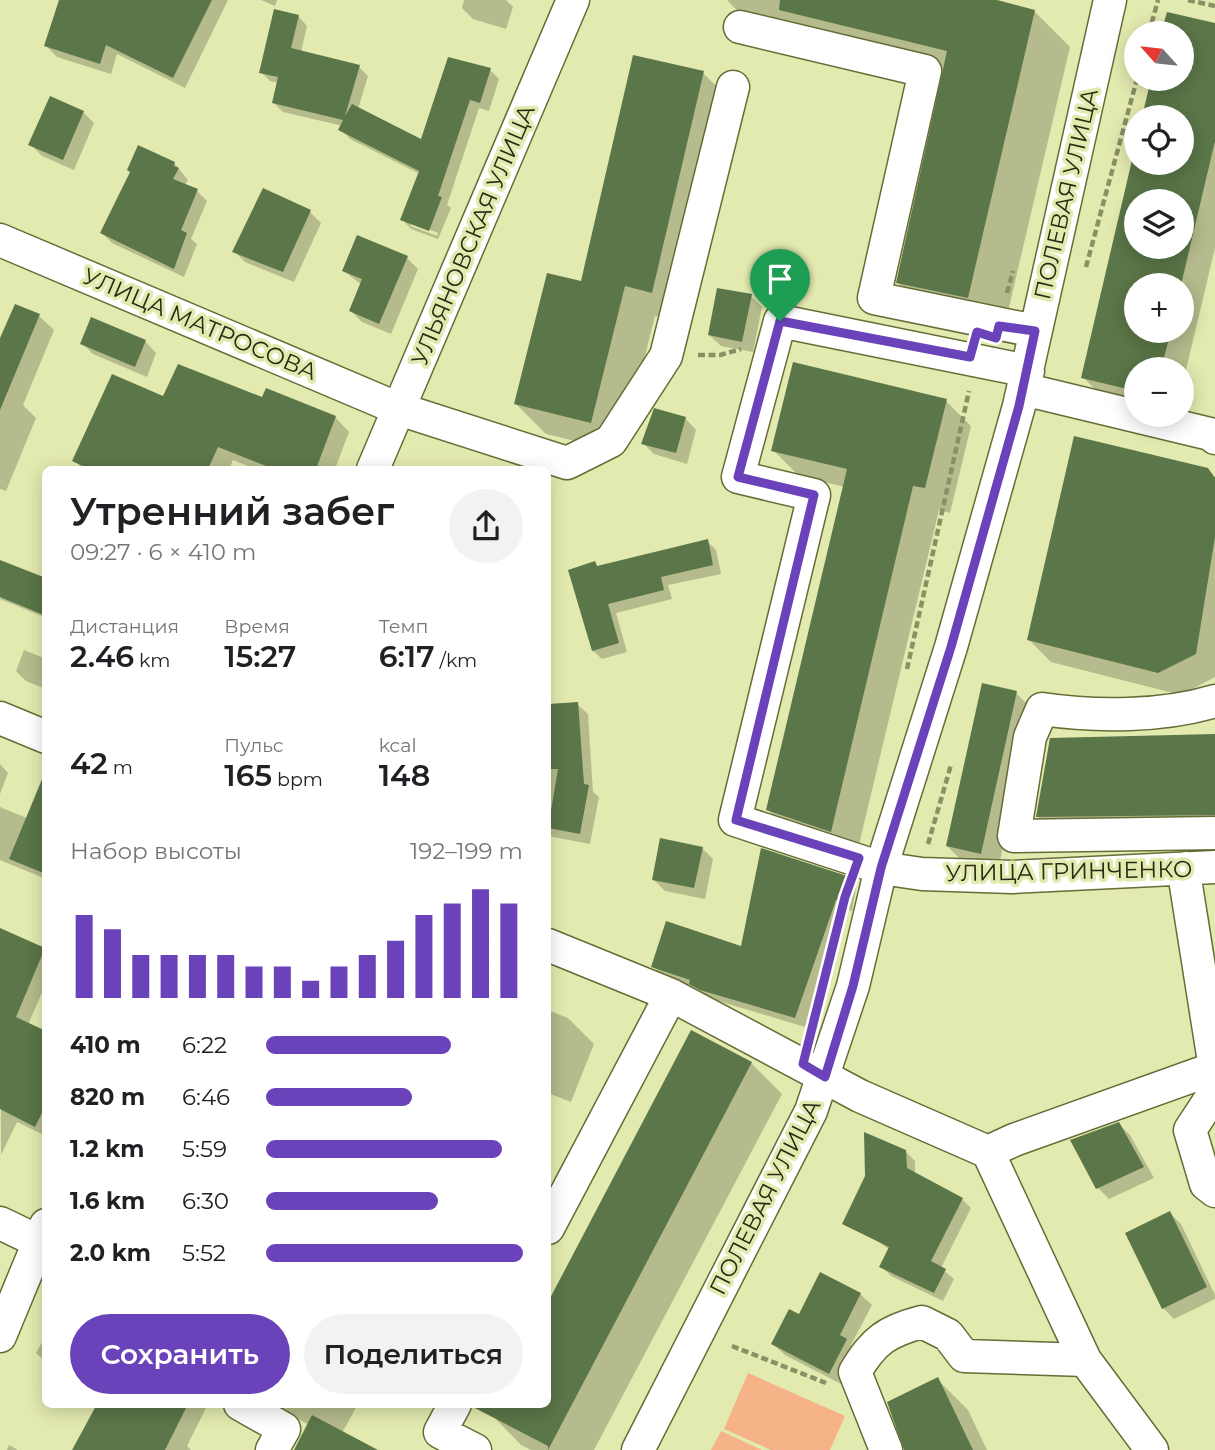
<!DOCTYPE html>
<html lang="ru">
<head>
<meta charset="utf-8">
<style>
  :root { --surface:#fff; --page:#f2f2f2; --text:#202124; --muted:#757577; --accent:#6a43bb }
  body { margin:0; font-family:Montserrat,sans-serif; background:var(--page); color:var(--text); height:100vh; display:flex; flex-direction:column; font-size:26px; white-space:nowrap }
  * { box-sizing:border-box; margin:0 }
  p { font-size:23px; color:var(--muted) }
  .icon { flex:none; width:38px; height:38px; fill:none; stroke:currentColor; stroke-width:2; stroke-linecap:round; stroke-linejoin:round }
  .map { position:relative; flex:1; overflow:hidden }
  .sheet { position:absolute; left:42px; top:466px; width:509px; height:942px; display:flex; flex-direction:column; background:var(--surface); border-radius:10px; box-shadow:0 4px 18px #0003 }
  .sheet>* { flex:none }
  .needle { width:46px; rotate:297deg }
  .buttons { position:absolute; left:1124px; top:21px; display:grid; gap:14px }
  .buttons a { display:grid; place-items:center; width:70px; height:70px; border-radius:50%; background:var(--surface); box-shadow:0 4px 18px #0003; font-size:35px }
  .pin { position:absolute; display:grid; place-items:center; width:60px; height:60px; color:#fff; margin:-72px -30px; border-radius:50% 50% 50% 0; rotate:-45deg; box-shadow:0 0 7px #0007 }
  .pin .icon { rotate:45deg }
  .round { display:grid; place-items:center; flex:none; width:74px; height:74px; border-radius:37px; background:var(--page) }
  .headline { display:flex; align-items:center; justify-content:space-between; height:119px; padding:0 28px }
  h1 { font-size:38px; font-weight:600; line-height:52px }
  .stats { display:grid; grid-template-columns:repeat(3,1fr); gap:10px; height:119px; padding:7px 28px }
  .stats div { display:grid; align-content:center }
  .stats b { font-size:30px; font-weight:600 }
  .stats small { font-size:19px; font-weight:400 }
  .stats p { font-size:19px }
  .chart { height:196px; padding:14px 28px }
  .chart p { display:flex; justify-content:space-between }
  .chart svg { width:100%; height:126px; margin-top:7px; stroke:var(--accent); stroke-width:6 }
  .action { display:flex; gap:14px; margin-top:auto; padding:14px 28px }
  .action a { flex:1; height:80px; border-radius:42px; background:var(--accent); color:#fff; font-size:28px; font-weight:600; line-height:80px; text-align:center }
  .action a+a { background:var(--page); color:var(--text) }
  ul { padding:0 28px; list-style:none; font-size:23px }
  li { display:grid; grid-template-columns:112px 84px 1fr; align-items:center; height:52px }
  li i { height:18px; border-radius:9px; background:var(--accent) }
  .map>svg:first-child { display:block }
  .green { fill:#f6b388 }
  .shadow { fill:#0003; fill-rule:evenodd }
  .building { fill:#5b7648; fill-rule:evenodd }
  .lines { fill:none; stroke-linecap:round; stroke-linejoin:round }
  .minor-casing { stroke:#676c36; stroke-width:35 }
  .path { stroke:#8a8f65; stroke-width:4.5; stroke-dasharray:7 3.5; stroke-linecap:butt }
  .minor { stroke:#fff; stroke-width:32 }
  .route-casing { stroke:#fff; stroke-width:14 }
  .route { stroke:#6a43bb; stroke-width:9 }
  .labels { text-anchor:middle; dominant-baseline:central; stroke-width:7; stroke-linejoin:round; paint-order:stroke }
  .street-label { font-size:23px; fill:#282a13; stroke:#e3eaaf }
</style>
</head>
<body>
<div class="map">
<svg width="1215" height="1450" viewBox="0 0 1215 1450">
  <rect width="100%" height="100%" fill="#e3eaaf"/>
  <path class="green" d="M748,1373l97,43 -15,34h-59l-47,-21z
    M721,1431l41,19h-51z"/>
  <path class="shadow" d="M61,0h167l-43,88 -68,-34 -6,20 -54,-17 -11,-11z
    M261,0h16l-2,6z
    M464,0h42l7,7 -7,22 -33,-10 -11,-11z
    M727,0h263l44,11 36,36 -67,286 -70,-15 -35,-35 45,-207 -187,-46z
    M1168,14l47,11v223l-34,143v-22h-45v37l-33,-8 -20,-21 53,-214h45v-46h-37l9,-38h28v-46h-18zM1136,201h45v46h-45zM1136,285h45v46h-45z
    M298,16l9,10 -6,26 58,15 9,9 -10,33 64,33 68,-72 9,9 -10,32 -10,-3 -32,97 4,3 -13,31 -27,-10 -9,-10 18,-45 -70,-35 -9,-10 2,-3 -60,-14 -9,-9 5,-20 -9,-2 -9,-9zM411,222l27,11 -1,3 -26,-10z
    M703,73l30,30 -51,219 -27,-6 -34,136 -75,-18 -30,-30z
    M83,112l11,11 -20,47 -32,-14 -11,-11z
    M174,163l14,17 -3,5 12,6 10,10 -16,38 6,5 -13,33 -72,-34 -10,-10 29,-60z
    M310,212l11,11 -27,59 -49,-20 -11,-11z
    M407,258l11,11 -27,65 -29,-12 -11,-11 11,-26 -18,-14z
    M751,296l11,11 -9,45 -32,-6 -12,-11z
    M16,306l23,10 15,14 -31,75 13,13 -30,73 -6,-2v-146z
    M145,341l11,12 -9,24 -54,-23 -11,-11z
    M163,398l100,1 72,18 14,15 -14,37h-80l-22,-9 -4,9h-146l-9,-9z
    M946,401l25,25 -21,87 -11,-3 -83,347 -63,-22 -25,-25 77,-323 -46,-11 -26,-26z
    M685,418l11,12 -9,34 -33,-10 -11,-11z
    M1207,470l8,7v200l-34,18 -130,-33 -22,-22z
    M707,541l9,9 5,24 -53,11 4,14 -56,14 11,39 -25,7 -9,-8 2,-88 4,5z
    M0,562l46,18v38l-46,-19z
    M24,650l22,9v30l-20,-8 -10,-10z
    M1016,693l17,17 -35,160 -34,-7 -17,-17z
    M577,704l11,10 5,78 6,5 -9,47 -42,-8v-130z
    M1215,736v109l-147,2 -30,-30z
    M0,764l8,9 -8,21z
    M0,807l46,19v53l-46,-19z
    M702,848l11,11 -8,40 -40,-8 -11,-11z
    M846,878l10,10 -4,23 -6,-1 -41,117 -93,-28 -16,-11 -33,-11 -10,-11 89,-18z
    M0,930l46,21v32l-18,42 18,8v103l-29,-14 -16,33z
    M548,1010l20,8 26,26 -23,58 -23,-9z
    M692,1032l59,31 31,31 -188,356h-63l-10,-5 -30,-31 5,-10h52v-98z
    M1119,1124l11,11 24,43 -45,21 -12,-12z
    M905,1151l10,10v13l47,25 9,9 -30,60 13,11 -11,22 -52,-25 -9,-9 8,-17 -21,-15z
    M1170,1213l11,11 34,71v4l-41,20 -11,-11z
    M860,1294l12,11 -21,40 6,6 -16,33 -56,-29 -12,-11 27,-28z
    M46,1335v27l-10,-9z
    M937,1379l31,31 19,40h-82z
    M99,1404h109l-21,42 4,4h-117z
    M272,1404h86l-16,29 31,17h-77l13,-25z
    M9,1445l9,5h-11z"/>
  <path class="building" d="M59,0h153l-39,78 -67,-33 -6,19 -56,-18z
    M780,0h217l38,10 -67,288 -72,-15 51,-232 -168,-41z
    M274,9l25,6 -8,33 69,17 -15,51 7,-12 69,35 27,-82 43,11 -11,35 -10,-3 -32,96 4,1 -13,34 -29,-11 19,-49 -81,-41 5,-10 -71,-17 6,-26 -19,-4z
    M1167,12l48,11v118l-34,144h-45v46h35l-10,38h-25v22l-55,-13 55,-235v20h45v-46h-39l9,-38h30v-46h-20zM1136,201h45v46h-45z
    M633,55l71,16 -52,222 -27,-7 -34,137 -77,-19 33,-131 34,8z
    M50,96l34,15 -21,49 -35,-15z
    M138,145l37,17 -1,4 5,2 -6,11 25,10 -17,41 6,3 -13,36 -74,-36 30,-61 -3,-2z
    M263,188l48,22 -28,62 -51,-20z
    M357,235l51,21 -29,68 -30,-13 13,-32 -20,-8z
    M717,288l35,6 -10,48 -34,-7z
    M15,304l25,10 -40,96v-72z
    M91,317l55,23 -11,27 -55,-23z
    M793,362l154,37 -22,89 -12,-2 -82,346 -65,-22 81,-341 -76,-18z
    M178,364l84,33 4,-9 70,28 -20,53h-42l-56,-22 -10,22h-119l-17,-8 40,-87 51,22z
    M654,408l32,9 -10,36 -35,-9z
    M1074,436l134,32 7,10v59l-19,117 -38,19 -131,-33z
    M708,539l5,26 -52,12 3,13 -56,14 11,39 -27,8 -24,-81 27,-9 2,5z
    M0,560l46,18v38l-46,-19z
    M982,683l35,8 -36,163 -35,-8z
    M578,702l6,82 5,1 -9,49 -32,-6 10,-59h-10v-65z
    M1215,734v81l-179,2 14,-79z
    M45,772h1v102l-37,-15z
    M660,838l43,9 -9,41 -42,-8z
    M761,848l86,28 -5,25 -6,-1 -41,118 -95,-28 -11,-6 1,-4 -39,-13 15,-46 75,25z
    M0,928l45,20 -29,69 30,14v74l-11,22 -35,-18z
    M691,1030l61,32 -204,388v-4l-75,-39v-3h75v-102z
    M1119,1122l25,45 -48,22 -26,-49z
    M864,1132l42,18 1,18 56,30 -32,63 15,8 -12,24 -55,-26 10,-20 -47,-23 23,-48z
    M1170,1211l37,76 -45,22 -37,-76z
    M820,1272l41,21 -21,42 7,4 -18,35 -58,-30 18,-35 10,5z
    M938,1377l35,73h-69l-17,-48z
    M97,1404h91l-23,46h-93z
    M312,1415l66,35h-84z"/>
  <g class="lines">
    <g class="minor-casing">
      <path id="minor" d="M740,27l185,44 -51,227 161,33
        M0,240l399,169 168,54 44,-22 55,-85 67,-269
        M1028,371l-248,-50 -42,156 76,18 -79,325 146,48 41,6 90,3 203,-10
        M1023,389l187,45 5,4
        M373,469l200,-469
        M1215,701c-53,16 -120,16 -173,8l-12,28 -16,99 201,-3
        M0,718l46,19
        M1186,868l-1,11 30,189
        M548,945l123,50 189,101 128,56 97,208 67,90
        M1215,1092l-25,38 16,54 9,7
        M988,1152l26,-12 201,-72
        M0,1223l46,22
        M548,1228l123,-233
        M0,1336l46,-111
        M240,1404l44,25 -12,21
        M455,1404l-15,28 35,18
        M638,1450l173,-339 42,-125 28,-118 70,-221 68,-241 91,-406
        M886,1450l-31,-78c18,-31 32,-41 67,-50l26,13 16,21 121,4"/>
    </g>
    <path class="path" d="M1188,0l27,6
      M1149,33l9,-33
      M1086,267l51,-188
      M1007,293l6,-22
      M698,355h22l21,-6
      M907,669l62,-278
      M928,844l23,-79
      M732,1346l94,37"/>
    <use href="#minor" class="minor"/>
  </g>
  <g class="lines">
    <g class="route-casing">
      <path id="route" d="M780,321l190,36 7,-25 19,6 3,-12 36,5 -16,75 -68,241 -70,221 -28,118 -28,91 -22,-13 42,-167 14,-39 -123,-38 78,-325 -76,-18z"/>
    </g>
    <use href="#route" class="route"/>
  </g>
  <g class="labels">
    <g class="street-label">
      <text transform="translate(1066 194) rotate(-77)">ПОЛЕВАЯ УЛИЦА</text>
      <text transform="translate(473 235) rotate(-67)">УЛЬЯНОВСКАЯ УЛИЦА</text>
      <text transform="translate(200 324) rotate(23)">УЛИЦА МАТРОСОВА</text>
      <text transform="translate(1069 871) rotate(-1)">УЛИЦА ГРИНЧЕНКО</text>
      <text transform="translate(765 1197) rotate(-63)">ПОЛЕВАЯ УЛИЦА</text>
    </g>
  </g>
</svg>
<div class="buttons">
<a><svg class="needle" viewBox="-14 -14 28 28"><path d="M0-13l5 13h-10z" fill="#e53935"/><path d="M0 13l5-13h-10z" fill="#757577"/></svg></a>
<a><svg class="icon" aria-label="locate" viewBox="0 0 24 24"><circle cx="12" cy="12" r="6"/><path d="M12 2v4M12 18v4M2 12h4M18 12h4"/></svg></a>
<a><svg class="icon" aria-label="layers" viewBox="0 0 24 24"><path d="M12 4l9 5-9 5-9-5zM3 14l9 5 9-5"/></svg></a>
<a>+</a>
<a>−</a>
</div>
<div class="pin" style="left:780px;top:321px;background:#1e9e55"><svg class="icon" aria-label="arrive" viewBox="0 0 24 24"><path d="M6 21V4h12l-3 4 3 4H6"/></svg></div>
<section class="sheet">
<div class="headline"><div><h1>Утренний забег</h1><p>09:27 · 6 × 410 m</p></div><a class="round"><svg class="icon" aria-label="share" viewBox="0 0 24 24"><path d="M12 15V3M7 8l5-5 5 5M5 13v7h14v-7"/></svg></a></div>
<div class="stats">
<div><p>Дистанция</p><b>2.46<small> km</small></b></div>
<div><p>Время</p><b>15:27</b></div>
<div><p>Темп</p><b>6:17<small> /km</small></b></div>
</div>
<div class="stats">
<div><b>42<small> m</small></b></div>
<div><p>Пульс</p><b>165<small> bpm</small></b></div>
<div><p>kcal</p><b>148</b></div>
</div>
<div class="chart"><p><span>Набор высоты</span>192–199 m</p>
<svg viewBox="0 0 160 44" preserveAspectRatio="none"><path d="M5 44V15M15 44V20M25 44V29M35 44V29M45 44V29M55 44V29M65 44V33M75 44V33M85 44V38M95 44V33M105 44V29M115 44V24M125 44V15M135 44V11M145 44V6M155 44V11"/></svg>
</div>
<ul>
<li><b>410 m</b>6:22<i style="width:72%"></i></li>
<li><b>820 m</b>6:46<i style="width:57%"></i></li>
<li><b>1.2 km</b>5:59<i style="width:92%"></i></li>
<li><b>1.6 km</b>6:30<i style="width:67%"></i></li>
<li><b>2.0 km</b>5:52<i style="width:100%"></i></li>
</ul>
<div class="action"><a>Сохранить</a><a>Поделиться</a></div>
</section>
</div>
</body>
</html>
